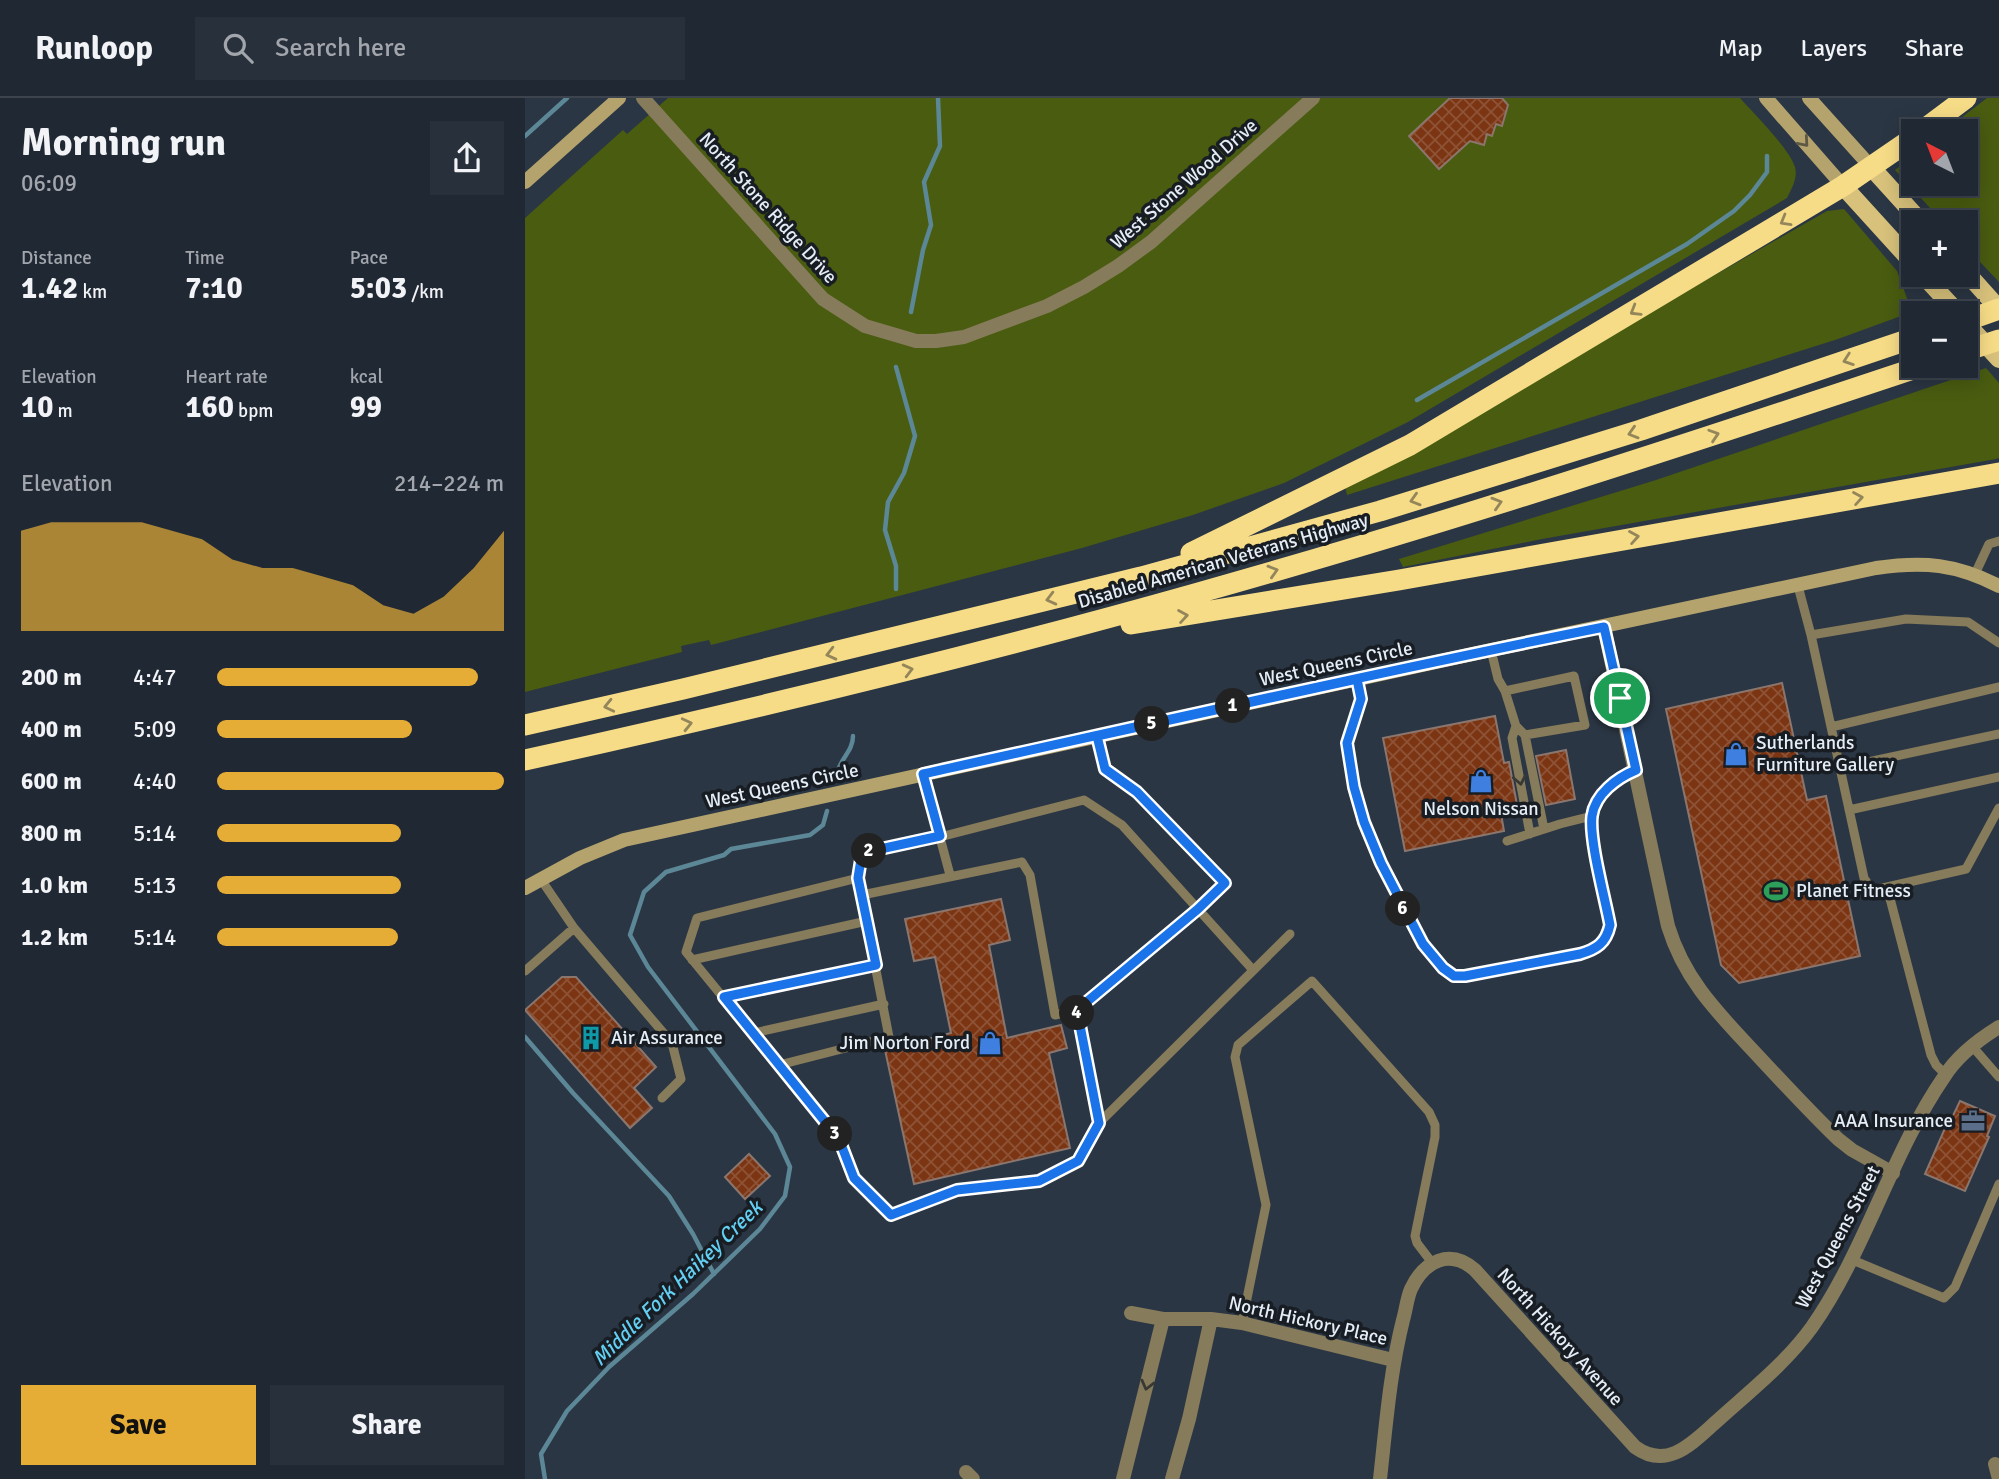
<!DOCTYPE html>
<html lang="en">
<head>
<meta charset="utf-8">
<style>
  :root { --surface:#202833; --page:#28303b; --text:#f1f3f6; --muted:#a2a6ac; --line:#3d444e; --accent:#e5ad36 }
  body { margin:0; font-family:Signika,sans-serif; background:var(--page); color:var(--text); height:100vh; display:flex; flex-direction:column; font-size:26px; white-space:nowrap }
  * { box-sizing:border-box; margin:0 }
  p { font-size:23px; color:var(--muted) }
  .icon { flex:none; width:38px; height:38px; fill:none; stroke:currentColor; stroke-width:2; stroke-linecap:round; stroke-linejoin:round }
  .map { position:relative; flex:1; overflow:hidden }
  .drawer { display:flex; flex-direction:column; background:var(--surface); width:525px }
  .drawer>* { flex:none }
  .needle { width:46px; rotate:318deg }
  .buttons { position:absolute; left:1376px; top:21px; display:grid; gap:14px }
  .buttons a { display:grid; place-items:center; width:77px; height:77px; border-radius:0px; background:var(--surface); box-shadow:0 4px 18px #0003,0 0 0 2px var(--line); font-size:35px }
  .pin { position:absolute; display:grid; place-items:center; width:60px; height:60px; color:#fff; margin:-30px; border:4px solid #fff; border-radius:50%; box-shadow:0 2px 7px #0007 }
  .km { position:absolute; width:35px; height:35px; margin:-18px; border-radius:50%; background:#222; color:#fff; font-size:19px; line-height:35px; text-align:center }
  .round { display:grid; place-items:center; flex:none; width:74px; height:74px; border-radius:0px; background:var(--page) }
  .head { display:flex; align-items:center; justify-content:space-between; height:119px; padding:0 21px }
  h1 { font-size:38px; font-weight:700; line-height:52px }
  .metrics { display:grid; grid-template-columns:repeat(3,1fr); gap:10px; height:119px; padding:7px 21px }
  .metrics div { display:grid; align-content:center }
  .metrics b { font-size:30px; font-weight:700 }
  .metrics small { font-size:19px; font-weight:400 }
  .metrics p { font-size:19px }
  .chart { height:196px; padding:14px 21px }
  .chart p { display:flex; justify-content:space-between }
  .chart svg { width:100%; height:126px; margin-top:7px; fill:var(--accent); opacity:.7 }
  .button { display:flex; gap:14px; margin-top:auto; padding:14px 21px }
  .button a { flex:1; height:80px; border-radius:0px; background:var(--accent); color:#111; font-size:28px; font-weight:700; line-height:80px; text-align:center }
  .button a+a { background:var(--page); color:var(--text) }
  ul { padding:0 21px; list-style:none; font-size:23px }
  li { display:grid; grid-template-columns:112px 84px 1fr; align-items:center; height:52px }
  li i { height:18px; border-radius:9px; background:var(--accent) }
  header { display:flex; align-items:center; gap:42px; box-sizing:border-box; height:98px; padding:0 35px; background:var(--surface); border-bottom:2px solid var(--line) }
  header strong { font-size:33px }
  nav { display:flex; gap:38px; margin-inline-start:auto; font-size:24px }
  .search { width:490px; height:63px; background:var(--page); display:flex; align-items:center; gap:18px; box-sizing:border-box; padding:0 24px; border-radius:0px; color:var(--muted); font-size:26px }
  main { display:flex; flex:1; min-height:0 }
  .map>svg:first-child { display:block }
  .grass { fill:#495c10 }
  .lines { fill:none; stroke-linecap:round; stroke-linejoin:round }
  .stream { stroke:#5c8796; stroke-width:4.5 }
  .building { fill:url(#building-cross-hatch); stroke:#8b766e; stroke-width:2 }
  .lane { stroke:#867b5a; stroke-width:9 }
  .street { stroke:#867b5a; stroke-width:14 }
  .secondary { stroke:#b4a36d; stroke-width:14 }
  .primary { stroke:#d7c17b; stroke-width:18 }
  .highway { stroke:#f7dc87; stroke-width:21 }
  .oneway { stroke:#5e5944 }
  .oneway2 { stroke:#93865a }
  .oneway3 { stroke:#393934 }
  .route-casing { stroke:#fff; stroke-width:14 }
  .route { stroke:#1a73e8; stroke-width:9 }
  .labels { text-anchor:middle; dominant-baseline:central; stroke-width:7; stroke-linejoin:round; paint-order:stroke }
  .street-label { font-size:19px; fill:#e5edf6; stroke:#181d23 }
  .poi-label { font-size:19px; fill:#e5edf6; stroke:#181d23; text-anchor:start }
  .water-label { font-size:21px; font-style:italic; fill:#63cff3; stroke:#181d23 }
</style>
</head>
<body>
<header>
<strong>Runloop</strong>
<div class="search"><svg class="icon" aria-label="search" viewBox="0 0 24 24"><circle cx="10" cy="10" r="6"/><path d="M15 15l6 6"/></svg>Search here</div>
<nav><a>Map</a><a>Layers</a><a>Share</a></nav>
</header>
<main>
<section class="drawer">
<div class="head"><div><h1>Morning run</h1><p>06:09</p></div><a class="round"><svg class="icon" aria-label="share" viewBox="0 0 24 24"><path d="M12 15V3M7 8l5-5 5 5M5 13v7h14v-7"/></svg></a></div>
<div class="metrics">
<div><p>Distance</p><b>1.42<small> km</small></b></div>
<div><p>Time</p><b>7:10</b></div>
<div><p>Pace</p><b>5:03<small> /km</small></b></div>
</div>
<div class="metrics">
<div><p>Elevation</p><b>10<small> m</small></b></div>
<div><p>Heart rate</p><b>160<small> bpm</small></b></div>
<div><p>kcal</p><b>99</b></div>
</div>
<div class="chart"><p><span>Elevation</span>214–224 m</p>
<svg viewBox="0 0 160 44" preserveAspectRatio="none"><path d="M0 44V9L10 6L20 6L30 6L40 6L50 9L60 12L70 19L80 22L90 22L100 25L110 28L120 35L130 38L140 32L150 22L160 9V44z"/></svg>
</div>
<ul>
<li><b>200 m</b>4:47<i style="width:91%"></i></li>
<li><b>400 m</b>5:09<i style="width:68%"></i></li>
<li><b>600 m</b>4:40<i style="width:100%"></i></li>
<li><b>800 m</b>5:14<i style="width:64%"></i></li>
<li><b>1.0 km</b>5:13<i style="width:64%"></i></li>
<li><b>1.2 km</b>5:14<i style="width:63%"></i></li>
</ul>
<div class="button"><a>Save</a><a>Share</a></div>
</section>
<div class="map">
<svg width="1474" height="1381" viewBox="0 0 1474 1381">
  <defs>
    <pattern id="building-cross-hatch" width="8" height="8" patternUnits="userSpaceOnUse" patternTransform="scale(1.75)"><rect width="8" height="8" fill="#7c3513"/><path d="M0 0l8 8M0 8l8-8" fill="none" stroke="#8e5336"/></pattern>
  </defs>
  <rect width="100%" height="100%" fill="#2b3644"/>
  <path class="grass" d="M143,0h1072c14,16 49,50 55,69 3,11 -3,21 -8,31l-379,224 -124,61 -91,32 -111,33 -371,97 -2,-5 -28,6 1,6 -157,40v-474l98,-88 4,4z
    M1462,0h12v184l-34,-36v-24h-22l-48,-52 18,-14v28h52v-53h-21z
    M1319,111l53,62 15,41 -74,27 -491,156 -2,-9 482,-275z
    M1461,270l13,15v75l-3,1 -454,80 -139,28 -4,-8 257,-79z"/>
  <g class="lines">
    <path class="stream" d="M0,38l42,-38
      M386,214l12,-62 8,-25 -7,-43 16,-36 -2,-48
      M371,269l19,69 -11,37 -16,29 -3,28 11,36v23
      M892,302l270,-156 47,-33 16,-16 17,-23v-16
      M312,677c2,-16 16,-23 16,-39
      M0,939l48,56 96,103 24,38 21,40
      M20,1381l-4,-25 26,-43 42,-44 84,-73 67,-65 25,-33 5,-29 -15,-33 -127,-167 -18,-32 14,-43 22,-20 58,-17 7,-6 79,-14 13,-10 4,-14"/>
  </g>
  <path class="building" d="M925,0h52l6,7 -6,21 -6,-2 -4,12 -5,-2 -3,11 -14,-4 -31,28 -30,-33z
    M1257,585l25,117 19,-4 34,160 -121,27 -18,-18 -55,-256z
    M970,618l9,47 5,-1 9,48 -17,4 3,17 -99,20 -22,-113z
    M1041,652l9,49 -29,6 -10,-49z
    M476,801l9,41 -21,5 18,93 54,-13 6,23 -18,5 21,95 -156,36 -29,-134 66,-17 -16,-76 -21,4 -9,-42z
    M37,879h14l80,90 -22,21 18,20 -22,20 -105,-118z
    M1435,1003l35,15 -8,20 2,1 -24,54 -40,-17 24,-55 2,1z
    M224,1056l21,22 -25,23 -20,-22z"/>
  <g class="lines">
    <path class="lane" d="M1450,476l14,-30 10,-3
      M1273,488l13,49 53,243 8,12 15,-3
      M1286,537l95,-16 62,3 31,21
      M966,552l7,29 7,12 11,35 9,9 19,94
      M832,581l4,20 -14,44 7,44 10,35 17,42 42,80 20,24 11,8h11c25,-4 123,-18 137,-32 5,-5 6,-12 8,-19 -5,-27 -21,-85 -18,-109 3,-22 25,-38 44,-46
      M980,593l69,-15 11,49 -60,10
      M991,628l-4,12 18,96
      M1306,629l168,-40
      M1315,670l159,-34
      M398,676l27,101
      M1324,712l150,-33
      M982,743l53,-17 32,-8
      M15,780l34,50 98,115 9,36 -19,19
      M333,780l-161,40 -11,34 153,187 15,39 37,37 66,-25 82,-9 39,-20 21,-38 191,-189
      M337,797l160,-33 8,13 25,140 22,-5 22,113
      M167,862l175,-39
      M0,873l49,-43
      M199,899l152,-32
      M552,912l121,-101 27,-26 -88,-91 -32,-23 -8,-33
      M229,935l130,-29
      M1447,948l27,31
      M254,967l110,-28 -31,-159 4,-25 78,-16 144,-37 38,25 131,145
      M1420,976l-9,-9 -5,-10 -44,-168 79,-18 33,-61
      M1325,1161l94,39 11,-11 44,-103
      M717,1225l24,-118 -31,-148 3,-12 74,-64 117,131 6,13v12l-20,99 2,7 16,21"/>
    <path class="street" d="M118,0l180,201 42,27 51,15h20l28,-4 83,-31 37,-19 34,-21 33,-24 162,-144
      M1079,529l64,299c17,56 52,89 91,131 26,28 52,56 79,82l14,11 41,23
      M606,1215l32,6h48l31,4 151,37
      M1470,1366l4,15
      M441,1374l7,7
      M598,1381l40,-160
      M647,1381l17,-60 22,-100
      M855,1381c6,-54 10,-107 23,-159 3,-10 4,-22 8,-31 13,-28 39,-41 64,-19l160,177c33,24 58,-5 82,-26 33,-30 69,-58 95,-94 54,-77 79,-173 132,-250 13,-21 34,-37 55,-50"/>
    <path class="secondary" d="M1241,0l77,88
      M1284,0l63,70
      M0,84l94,-84
      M0,790l55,-30 44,-18 867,-190 385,-82c48,-7 80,-4 123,18"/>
    <path class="primary" d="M1347,70l49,54
      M1318,88l70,77
      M1440,173l34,38
      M1398,177l35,38
      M1440,224l34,37"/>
    <path class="highway" d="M1397,33l44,-33
      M1440,223l34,-12
      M1440,253l34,-11
      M666,455l219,-108 433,-259 70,-48
      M606,526l268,-44 600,-107
      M0,627l158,-36 458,-112 239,-66 261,-81 272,-92
      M0,662c226,-50 450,-104 673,-167 243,-68 484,-147 724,-227"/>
  </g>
  <defs><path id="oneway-chevron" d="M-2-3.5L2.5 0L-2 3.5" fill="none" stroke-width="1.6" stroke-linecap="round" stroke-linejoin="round" transform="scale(1.75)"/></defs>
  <use class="oneway" href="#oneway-chevron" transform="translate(1279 44) rotate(49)"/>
  <g class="oneway2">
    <use href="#oneway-chevron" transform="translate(1260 123) rotate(150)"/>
    <use href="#oneway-chevron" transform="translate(1110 213) rotate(149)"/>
    <use href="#oneway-chevron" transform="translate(1323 262) rotate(161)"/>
    <use href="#oneway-chevron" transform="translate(1108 335) rotate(163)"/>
    <use href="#oneway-chevron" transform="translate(1189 337) rotate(-18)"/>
    <use href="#oneway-chevron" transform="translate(1333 400) rotate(-10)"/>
    <use href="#oneway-chevron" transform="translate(890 402) rotate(163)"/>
    <use href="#oneway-chevron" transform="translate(972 405) rotate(-17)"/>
    <use href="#oneway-chevron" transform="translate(1109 439) rotate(-10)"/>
    <use href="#oneway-chevron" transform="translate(748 473) rotate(-17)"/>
    <use href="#oneway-chevron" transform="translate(526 501) rotate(166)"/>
    <use href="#oneway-chevron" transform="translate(658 518) rotate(-9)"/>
    <use href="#oneway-chevron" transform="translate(306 556) rotate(166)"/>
    <use href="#oneway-chevron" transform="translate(383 572) rotate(-14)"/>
    <use href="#oneway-chevron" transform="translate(84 608) rotate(167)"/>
    <use href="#oneway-chevron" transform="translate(162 626) rotate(-13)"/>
  </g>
  <g class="oneway3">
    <use href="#oneway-chevron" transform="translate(995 682) rotate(79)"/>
    <use href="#oneway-chevron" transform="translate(622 1287) rotate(104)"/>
  </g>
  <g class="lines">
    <g class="route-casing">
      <path id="route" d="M1095,600l-16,-71c-227,45 -454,97 -681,147l17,62 -78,17 -4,25 18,87 -152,32 115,142 15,39 37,37 66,-25 82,-9 39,-20 21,-38 -22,-113 121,-101 27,-26 -88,-91 -32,-23 -8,-33 260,-57 4,20 -14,44 7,44 10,35 17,41 42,81 20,24 11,8h11l115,-22c17,-5 26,-11 30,-29 -5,-27 -21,-85 -18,-109 3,-22 25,-38 44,-46l-16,-72"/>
    </g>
    <use href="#route" class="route"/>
  </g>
  <defs>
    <g id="shop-bare" transform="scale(1.89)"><path d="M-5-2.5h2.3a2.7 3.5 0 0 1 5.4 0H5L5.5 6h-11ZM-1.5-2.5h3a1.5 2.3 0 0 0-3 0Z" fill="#3f7fe0" stroke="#181d23" stroke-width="2.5" paint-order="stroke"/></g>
    <g id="stadium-bare" transform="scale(1.89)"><path d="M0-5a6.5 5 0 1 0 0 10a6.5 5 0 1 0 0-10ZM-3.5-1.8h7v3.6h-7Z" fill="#2e9e5b" stroke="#181d23" stroke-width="2.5" paint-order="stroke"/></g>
    <g id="building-bare" transform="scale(1.89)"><path d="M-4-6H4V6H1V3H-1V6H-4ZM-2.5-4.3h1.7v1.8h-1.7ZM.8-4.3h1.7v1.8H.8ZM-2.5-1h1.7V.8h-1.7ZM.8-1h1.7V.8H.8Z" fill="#0f9aa8" stroke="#181d23" stroke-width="2.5" paint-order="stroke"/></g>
    <g id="office-bare" transform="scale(1.89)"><path d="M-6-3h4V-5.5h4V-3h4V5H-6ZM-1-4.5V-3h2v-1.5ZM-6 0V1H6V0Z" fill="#5c6f8a" stroke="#181d23" stroke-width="2.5" paint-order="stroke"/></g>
  </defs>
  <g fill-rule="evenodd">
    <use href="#shop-bare" x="1211" y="656"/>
    <use href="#shop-bare" x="956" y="683"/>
    <use href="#stadium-bare" x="1251" y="793"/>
    <use href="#building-bare" x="66" y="940"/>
    <use href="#shop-bare" x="465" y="945"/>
    <use href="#office-bare" x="1448" y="1023"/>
  </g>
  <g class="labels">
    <g class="street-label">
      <text transform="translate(659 86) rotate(-41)">West Stone Wood Drive</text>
      <text transform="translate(243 110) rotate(48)">North Stone Ridge Drive</text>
      <text transform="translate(698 463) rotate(-16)">Disabled American Veterans Highway</text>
      <text transform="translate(811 566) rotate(-12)">West Queens Circle</text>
      <text transform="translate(257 688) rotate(-12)">West Queens Circle</text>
      <text transform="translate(1313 1139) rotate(-62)">West Queens Street</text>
      <text transform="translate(783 1223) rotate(13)">North Hickory Place</text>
      <text transform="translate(1035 1239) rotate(48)">North Hickory Avenue</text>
    </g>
    <g class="poi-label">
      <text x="1231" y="645">Sutherlands<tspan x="1231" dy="22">Furniture Gallery</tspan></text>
      <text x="956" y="711" text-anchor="middle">Nelson Nissan</text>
      <text x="1271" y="793">Planet Fitness</text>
      <text x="86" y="940">Air Assurance</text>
      <text x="445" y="945" text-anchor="end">Jim Norton Ford</text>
      <text x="1428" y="1023" text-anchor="end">AAA Insurance</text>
    </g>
    <g class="water-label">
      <text transform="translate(152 1185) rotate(-44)">Middle Fork Haikey Creek</text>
    </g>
  </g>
</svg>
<div class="buttons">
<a><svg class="needle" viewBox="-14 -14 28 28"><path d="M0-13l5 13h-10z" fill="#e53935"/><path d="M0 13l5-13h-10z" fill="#a2a6ac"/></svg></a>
<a>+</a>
<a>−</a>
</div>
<div class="pin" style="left:1095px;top:600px;background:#1e9e55"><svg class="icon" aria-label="arrive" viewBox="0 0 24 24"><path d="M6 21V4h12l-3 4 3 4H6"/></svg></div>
<b class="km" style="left:708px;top:608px">1</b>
<b class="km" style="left:344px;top:753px">2</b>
<b class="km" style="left:310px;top:1036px">3</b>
<b class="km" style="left:552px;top:915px">4</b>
<b class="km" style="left:627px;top:626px">5</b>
<b class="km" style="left:878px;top:811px">6</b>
</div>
</main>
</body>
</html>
